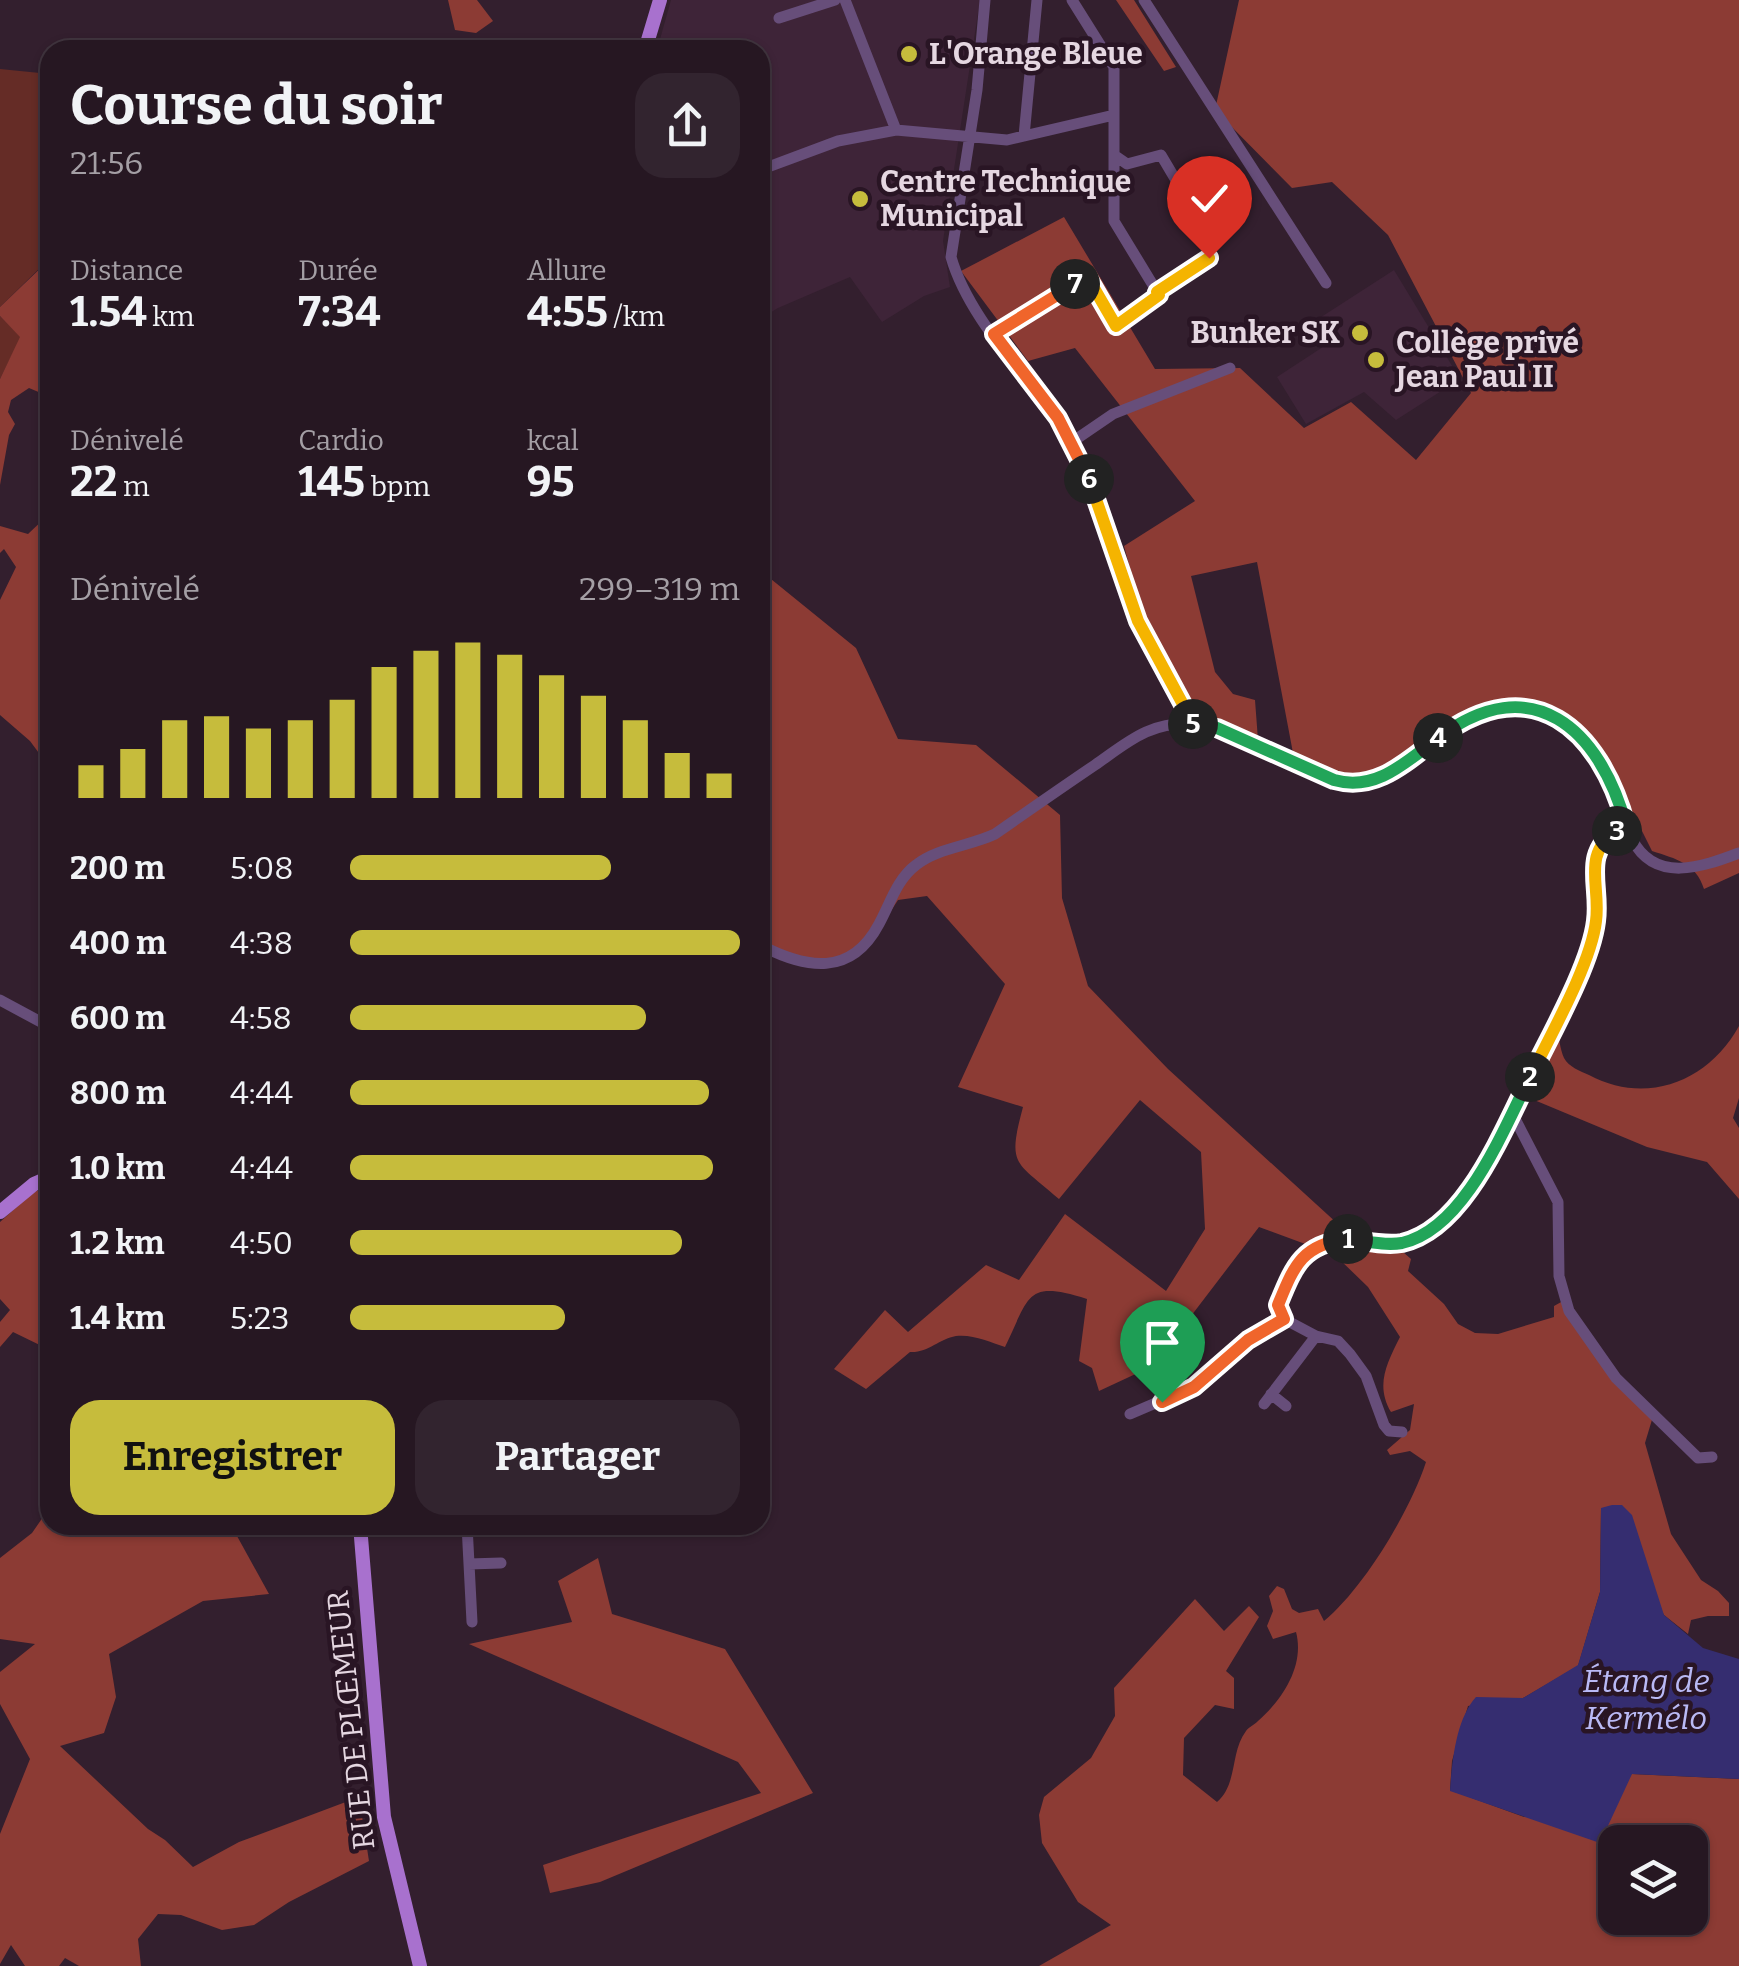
<!DOCTYPE html>
<html lang="fr">
<head>
<meta charset="utf-8">
<style>
  :root { --surface:#261722; --page:#32242f; --text:#f1f3f6; --muted:#a49fa5; --line:#423640; --accent:#c6bc3c }
  body { margin:0; font-family:Bitter,serif; background:var(--page); color:var(--text); height:100vh; display:flex; flex-direction:column; font-size:38px; white-space:nowrap }
  * { box-sizing:border-box; margin:0 }
  p { font-size:32px; color:var(--muted) }
  .icon { flex:none; width:55px; height:55px; fill:none; stroke:currentColor; stroke-width:2; stroke-linecap:round; stroke-linejoin:round }
  .map { position:relative; flex:1; overflow:hidden }
  .sheet { position:absolute; left:40px; top:40px; width:730px; height:1495px; display:flex; flex-direction:column; background:var(--surface); border-radius:30px; box-shadow:0 2px 8px #0004,0 0 0 2px var(--line) }
  .sheet>* { flex:none }
  .buttons { position:absolute; left:1598px; top:1825px; display:grid; gap:20px }
  .buttons a { display:grid; place-items:center; width:110px; height:110px; border-radius:20px; background:var(--surface); box-shadow:0 2px 8px #0004,0 0 0 2px var(--line); font-size:50px }
  .pin { position:absolute; display:grid; place-items:center; width:85px; height:85px; color:#fff; margin:-102px -42px; border-radius:50% 50% 50% 0; rotate:-45deg; box-shadow:0 0 10px #0007 }
  .pin .icon { rotate:45deg }
  .km { position:absolute; width:50px; height:50px; margin:-25px; border-radius:50%; background:#222; color:#fff; font-size:28px; line-height:50px; text-align:center }
  .round { display:grid; place-items:center; flex:none; width:105px; height:105px; border-radius:30px; background:var(--page) }
  .headline { display:flex; align-items:center; justify-content:space-between; height:170px; padding:0 30px }
  h1 { font-size:55px; font-weight:700; line-height:75px }
  .stats { display:grid; grid-template-columns:repeat(3,1fr); gap:15px; height:170px; padding:10px 30px }
  .stats div { display:grid; align-content:center }
  .stats b { font-size:42px; font-weight:700 }
  .stats small { font-size:28px; font-weight:400 }
  .stats p { font-size:28px }
  .chart { height:280px; padding:20px 30px }
  .chart p { display:flex; justify-content:space-between }
  .chart svg { width:100%; height:180px; margin-top:10px; stroke:var(--accent); stroke-width:6 }
  .primary-button { display:flex; gap:20px; margin-top:auto; padding:20px 30px }
  .primary-button a { flex:1; height:115px; border-radius:30px; background:var(--accent); color:#111; font-size:40px; font-weight:700; line-height:115px; text-align:center }
  .primary-button a+a { background:var(--page); color:var(--text) }
  ul { padding:0 30px; list-style:none; font-size:32px }
  li { display:grid; grid-template-columns:160px 120px 1fr; align-items:center; height:75px }
  li i { height:25px; border-radius:12px; background:var(--accent) }
  .map>svg:first-child { display:block }
  .built { fill:#3e2438 }
  .green { fill:#652c26 }
  .forest { fill:#8c3b34; fill-rule:evenodd }
  .water { fill:#352d70 }
  .lines { fill:none; stroke-linecap:round; stroke-linejoin:round }
  .minor { stroke:#674e7a; stroke-width:11 }
  .major { stroke:#a871ce; stroke-width:14 }
  .split-1-casing { stroke:#fff; stroke-width:20 }
  .split-2-casing { stroke:#fff; stroke-width:20 }
  .split-3-casing { stroke:#fff; stroke-width:20 }
  .split-4-casing { stroke:#fff; stroke-width:20 }
  .split-5-casing { stroke:#fff; stroke-width:20 }
  .split-6-casing { stroke:#fff; stroke-width:20 }
  .split-7-casing { stroke:#fff; stroke-width:20 }
  .split-8-casing { stroke:#fff; stroke-width:20 }
  .split-1 { stroke:#f0652b; stroke-width:12 }
  .split-2 { stroke:#22a559; stroke-width:12 }
  .split-3 { stroke:#f5b400; stroke-width:12 }
  .split-4 { stroke:#22a559; stroke-width:12 }
  .split-5 { stroke:#22a559; stroke-width:12 }
  .split-6 { stroke:#f5b400; stroke-width:12 }
  .split-7 { stroke:#f0652b; stroke-width:12 }
  .split-8 { stroke:#f5b400; stroke-width:12 }
  .poi-dot { fill:#c6bc3c; stroke:#291524; stroke-width:4 }
  .labels { text-anchor:middle; dominant-baseline:central; stroke-width:9; stroke-linejoin:round; paint-order:stroke }
  .poi-label { font-size:30px; font-weight:bold; fill:#e5d7e1; stroke:#291524; text-anchor:start }
  .street-label { font-size:30px; fill:#e5d7e1; stroke:#291524 }
  .water-label { font-size:32px; font-style:italic; fill:#b9b9f5; stroke:#291524 }
</style>
</head>
<body>
<div class="map">
<svg width="1739" height="1966" viewBox="0 0 1739 1966">
  <rect width="100%" height="100%" fill="#331f2e"/>
  <path class="built" d="M671,0h309l-37,241 7,46 -26,9 -42,26 -32,-45 -72,31 -18,11v-269h-103z
    M1394,270l66,109 -64,41 -32,-28 -58,32 -29,-47 52,-34 -14,-22z"/>
  <path class="green" d="M0,69l50,5v184l-50,49z
    M0,316l21,21 -21,42z"/>
  <path class="forest" d="M448,0h29l16,21 -17,12 -21,-3z
    M1116,0h18l42,67 -12,4z
    M1239,0h500v873l-35,16c-8,-26 -28,-30 -52,-38l-53,-106 -64,-40 -50,3 -31,15 -71,48 -29,7 -61,-25 -36,-191 -66,14 24,96 18,22 22,6 3,40c-16,-7 -36,-13 -49,-23 -52,-42 -69,-111 -85,-171l71,-45 -120,-153 -47,13 -67,-90 103,-54 91,152 85,-1 64,60 47,-26 65,58 55,-67 -83,-158 -56,-53 -40,6 -77,-78z
    M50,259v56l-7,7 7,44 -2,30 -19,-8 -18,12 -3,12 7,12 -6,11 -9,50v-106l20,-42 -20,-21v-9z
    M47,516h3v252l-20,-27 -30,-26v-115l16,-33 -12,-18 -4,4v-27l28,8z
    M760,570l96,78 42,91 78,6 84,70 2,83 26,88 80,83 194,177 41,6 8,7 -3,12 36,33 14,20 17,9 23,1 56,-17v-11l9,-5 34,52 57,60 -9,30 26,91 30,46 17,11 11,12v13h-21l-17,4 -3,14 -24,-19 -63,-107 -1,84 -22,74 -55,32 -55,8 -16,55 -2,29 74,27 108,-43 107,5v187h-700l72,-41 -33,-23 -36,-59 -3,-28 5,-18 47,-39 24,-42 -1,-28 81,-89 29,32 25,-25 10,11 -33,54 8,7v31l-19,-4 -31,33 -1,37 34,27c21,-18 13,-50 29,-71 2,-3 9,-7 12,-10 24,-21 47,-55 38,-89l-23,7 -6,-13 6,-15 -4,-15 8,-10 7,3 8,20 7,4 19,-4 6,12c40,-33 86,-110 102,-159l-16,-11 -20,4 -3,-5 23,-20 4,-26 -23,8c-16,-27 -4,-49 9,-75l-32,-50 -33,-32 -76,-28 -71,93 -3,31 -86,40 -7,-23 -13,-7 8,-62c-61,-19 -57,-4 -82,48 -15,-5 -32,-13 -49,-11 -17,3 -28,17 -46,16l-44,37 -32,-20 51,-59 23,22 78,-67 33,15 46,-66 101,77 39,-62 -4,-77 -61,-52 -81,99c-44,-39 -52,-32 -36,-92l-65,-20 47,-103 -78,-88 -29,4 -32,49 -25,16 -81,-16zM1615,1842h75v76h-75z
    M1739,1026v72l-6,20 6,10v71l-32,-37 -60,-15 -120,-50 30,-69c2,9 3,21 7,30 5,9 16,13 25,17 58,31 120,6 150,-49z
    M50,1183v167l-37,-18 -13,15v-25l10,-12 -10,-11v-77l30,-27z
    M50,1507v18h186l1,11 32,58 -66,7 -94,53 7,43 -12,36 -44,13 88,83 17,11 28,27 46,-25 120,-45 10,64 -80,41 -35,23 -32,5 -41,-15 -23,-1 -20,25 3,27h-62l-14,-8 -6,8h-34l-14,-21 -11,19v-130l30,-75 -30,-55v-32l35,-28 -35,-5v-81l32,-25z
    M598,1558l14,56 113,35 88,144 -213,89 -50,11 -7,-28 218,-72 -23,-31 -269,-118 103,-22 -14,-41z"/>
  <path class="water" d="M1612,1505h10l10,10 32,100 39,33 36,11v120l-107,-5 -32,69 -150,-52c2,-30 6,-72 26,-94l47,1 55,-33 22,-73 1,-84z"/>
  <g class="lines">
    <path class="minor" d="M845,0l51,130
      M985,0l-8,90 -26,167c20,70 92,133 129,199 26,49 37,107 57,159 12,33 32,65 49,96l2,12
      M1144,0l182,283
      M779,18l56,-18
      M1024,136l13,-136
      M1114,155l13,9 34,-9 51,86 -3,16 -52,34
      M760,170l78,-29 58,-11 111,10 107,-25
      M993,333l94,-57 30,50 42,-31 -45,-74v-154l-42,-67
      M1072,442l41,-28 117,-46
      M760,945c46,24 91,32 119,-21 11,-20 18,-45 37,-59 21,-17 54,-19 79,-31 33,-23 66,-46 100,-69 16,-11 33,-25 51,-33 18,-8 40,-10 60,-7 28,6 57,24 84,35 24,11 51,28 79,22 63,-14 94,-101 176,-69 36,15 61,47 73,83 5,14 7,30 14,43 23,45 70,28 107,14
      M0,1000l50,27
      M1512,1113l46,89 1,74 10,35 47,67 82,80 14,-1
      M1284,1319l32,17 22,5 12,13 16,22 18,49 5,6 13,1
      M1271,1394l15,12
      M1264,1404l52,-68
      M1130,1414l63,-27 55,-48 36,-20 -6,-14c5,-12 9,-32 18,-42 35,-46 93,-2 135,-31 27,-19 43,-51 59,-79 26,-47 49,-95 71,-143 12,-26 26,-51 33,-78 13,-48 -23,-75 33,-107
      M467,1525l5,97
      M469,1564l32,-1"/>
    <path class="major" d="M645,50l15,-50
      M0,1212l34,-28 16,-7
      M360,1525l24,292 36,149"/>
  </g>
  <g class="lines">
    <g class="split-1-casing">
      <path id="split-1" d="M1162,1402l32,-15 54,-47 36,-21 -6,-14c16,-39 24,-61 70,-66"/>
    </g>
    <g class="split-2-casing">
      <path id="split-2" d="M1348,1239c17,2 37,7 54,4 63,-14 101,-113 128,-166"/>
    </g>
    <g class="split-3-casing">
      <path id="split-3" d="M1530,1077c20,-41 61,-113 66,-156 5,-35 -15,-68 21,-90"/>
    </g>
    <g class="split-4-casing">
      <path id="split-4" d="M1438,738c94,-71 162,-9 188,87l-9,6"/>
    </g>
    <g class="split-5-casing">
      <path id="split-5" d="M1193,724l24,4 117,52c42,12 72,-18 104,-42"/>
    </g>
    <g class="split-6-casing">
      <path id="split-6" d="M1089,479l49,142 48,89 2,13 5,1"/>
    </g>
    <g class="split-7-casing">
      <path id="split-7" d="M1075,284l-81,50 64,84 31,61"/>
    </g>
    <g class="split-8-casing">
      <path id="split-8" d="M1075,284l12,-8 29,50 43,-31 -2,-3 52,-34"/>
    </g>
    <use href="#split-1" class="split-1"/>
    <use href="#split-2" class="split-2"/>
    <use href="#split-3" class="split-3"/>
    <use href="#split-4" class="split-4"/>
    <use href="#split-5" class="split-5"/>
    <use href="#split-6" class="split-6"/>
    <use href="#split-7" class="split-7"/>
    <use href="#split-8" class="split-8"/>
  </g>
  <g class="poi-dot">
    <circle cx="909" cy="54" r="10"/>
    <circle cx="860" cy="199" r="10"/>
    <circle cx="1360" cy="333" r="10"/>
    <circle cx="1376" cy="360" r="10"/>
  </g>
  <g class="labels">
    <g class="poi-label">
      <text x="929" y="54">L'Orange Bleue</text>
      <text x="880" y="182">Centre Technique<tspan x="880" dy="34">Municipal</tspan></text>
      <text x="1340" y="333" text-anchor="end">Bunker SK</text>
      <text x="1396" y="343">Collège privé<tspan x="1396" dy="34">Jean Paul II</tspan></text>
    </g>
    <g class="street-label">
      <text transform="translate(351 1720) rotate(-96)">RUE DE PLŒMEUR</text>
    </g>
    <g class="water-label">
      <text x="1646" y="1681">Étang de<tspan x="1646" dy="37">Kermélo</tspan></text>
    </g>
  </g>
</svg>
<div class="buttons">
<a><svg class="icon" aria-label="layers" viewBox="0 0 24 24"><path d="M12 4l9 5-9 5-9-5zM3 14l9 5 9-5"/></svg></a>
</div>
<div class="pin" style="left:1162px;top:1402px;background:#1e9e55"><svg class="icon" aria-label="arrive" viewBox="0 0 24 24"><path d="M6 21V4h12l-3 4 3 4H6"/></svg></div>
<div class="pin" style="left:1209px;top:258px;background:#d93025"><svg class="icon" aria-label="check" viewBox="0 0 24 24"><path d="M5 12l5 5 9-10"/></svg></div>
<b class="km" style="left:1348px;top:1239px">1</b>
<b class="km" style="left:1530px;top:1077px">2</b>
<b class="km" style="left:1617px;top:831px">3</b>
<b class="km" style="left:1438px;top:738px">4</b>
<b class="km" style="left:1193px;top:724px">5</b>
<b class="km" style="left:1089px;top:479px">6</b>
<b class="km" style="left:1075px;top:284px">7</b>
<section class="sheet">
<div class="headline"><div><h1>Course du soir</h1><p>21:56</p></div><a class="round"><svg class="icon" aria-label="share" viewBox="0 0 24 24"><path d="M12 15V3M7 8l5-5 5 5M5 13v7h14v-7"/></svg></a></div>
<div class="stats">
<div><p>Distance</p><b>1.54<small> km</small></b></div>
<div><p>Durée</p><b>7:34</b></div>
<div><p>Allure</p><b>4:55<small> /km</small></b></div>
</div>
<div class="stats">
<div><p>Dénivelé</p><b>22<small> m</small></b></div>
<div><p>Cardio</p><b>145<small> bpm</small></b></div>
<div><p>kcal</p><b>95</b></div>
</div>
<div class="chart"><p><span>Dénivelé</span>299–319 m</p>
<svg viewBox="0 0 160 44" preserveAspectRatio="none"><path d="M5 44V36M15 44V32M25 44V25M35 44V24M45 44V27M55 44V25M65 44V20M75 44V12M85 44V8M95 44V6M105 44V9M115 44V14M125 44V19M135 44V25M145 44V33M155 44V38"/></svg>
</div>
<ul>
<li><b>200 m</b>5:08<i style="width:67%"></i></li>
<li><b>400 m</b>4:38<i style="width:100%"></i></li>
<li><b>600 m</b>4:58<i style="width:76%"></i></li>
<li><b>800 m</b>4:44<i style="width:92%"></i></li>
<li><b>1.0 km</b>4:44<i style="width:93%"></i></li>
<li><b>1.2 km</b>4:50<i style="width:85%"></i></li>
<li><b>1.4 km</b>5:23<i style="width:55%"></i></li>
</ul>
<div class="primary-button"><a>Enregistrer</a><a>Partager</a></div>
</section>
</div>
</body>
</html>
